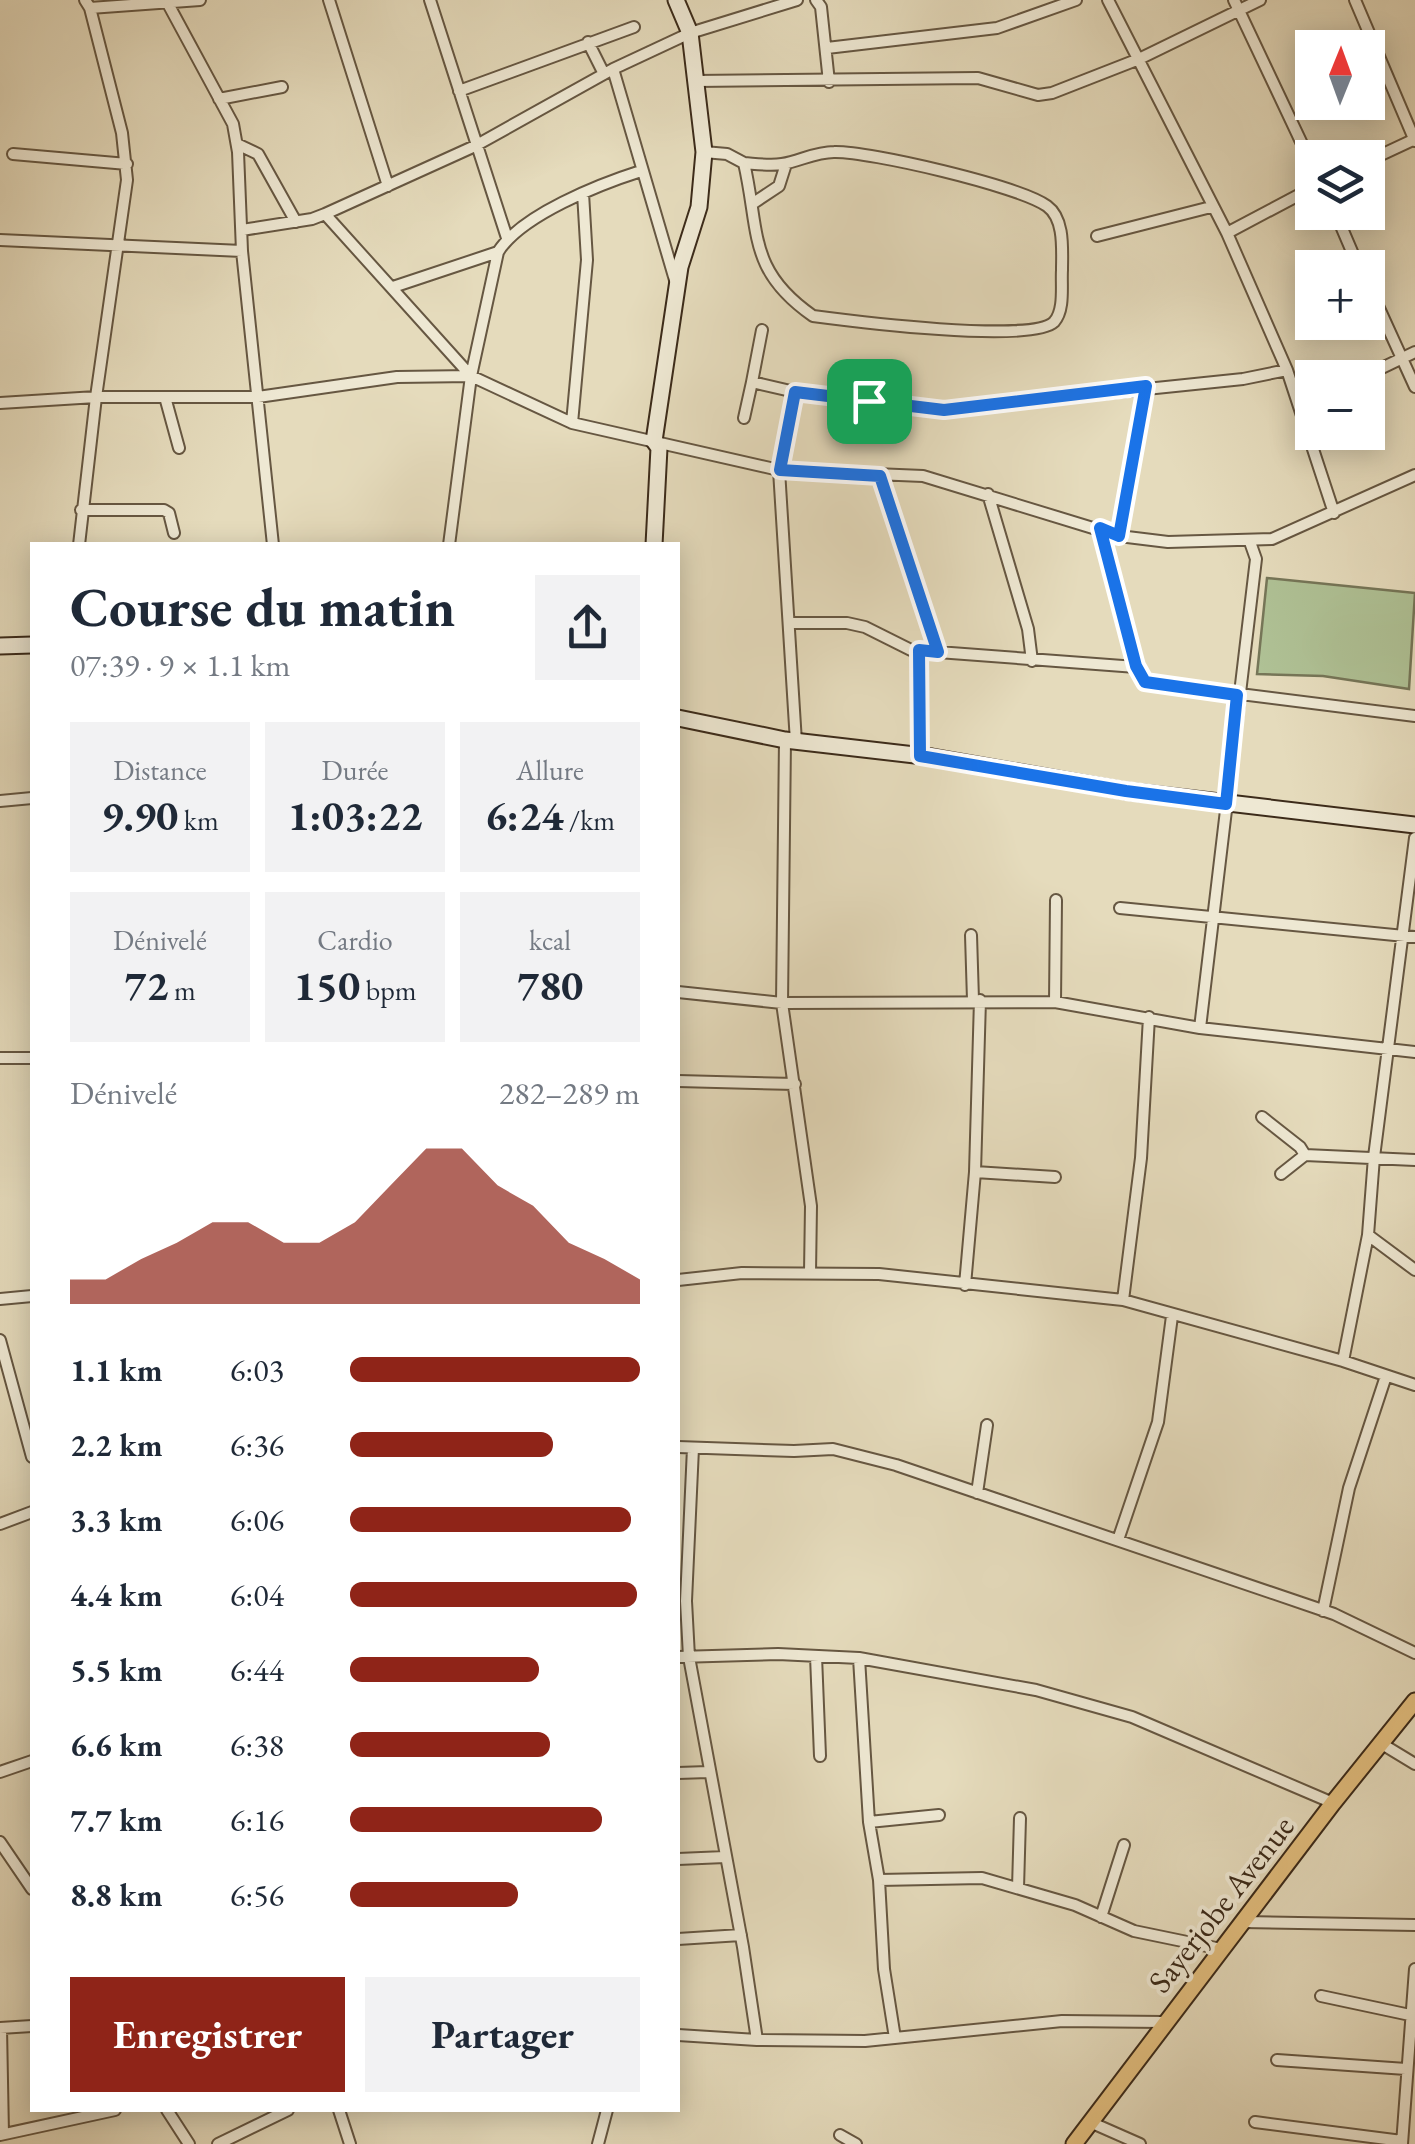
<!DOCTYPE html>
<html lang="fr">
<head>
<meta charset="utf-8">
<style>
  :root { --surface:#fff; --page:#f2f2f3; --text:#1f2937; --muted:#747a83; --accent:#8f2418 }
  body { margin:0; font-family:"EB Garamond",serif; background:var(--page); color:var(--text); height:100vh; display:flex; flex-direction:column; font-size:38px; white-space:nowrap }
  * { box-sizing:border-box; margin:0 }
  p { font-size:32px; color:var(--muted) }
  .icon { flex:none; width:55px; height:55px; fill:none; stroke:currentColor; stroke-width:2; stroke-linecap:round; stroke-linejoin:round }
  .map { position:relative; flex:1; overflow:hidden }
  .side { position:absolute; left:30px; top:542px; width:650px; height:1570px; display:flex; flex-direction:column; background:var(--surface); border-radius:0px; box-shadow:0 5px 25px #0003 }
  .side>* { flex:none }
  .needle { width:65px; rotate:1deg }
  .fabs { position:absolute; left:1295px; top:30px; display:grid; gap:20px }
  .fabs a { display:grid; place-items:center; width:90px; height:90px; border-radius:0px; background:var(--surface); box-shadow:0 5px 25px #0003; font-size:50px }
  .pin { position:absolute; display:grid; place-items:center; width:85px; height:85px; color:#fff; margin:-42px; border-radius:20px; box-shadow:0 5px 15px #0006 }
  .round { display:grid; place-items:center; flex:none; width:105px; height:105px; border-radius:0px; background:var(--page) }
  .summary { display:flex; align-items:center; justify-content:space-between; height:170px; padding:0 40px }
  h1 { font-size:55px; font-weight:700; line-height:75px }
  .metrics { display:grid; grid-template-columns:repeat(3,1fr); gap:15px; height:170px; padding:10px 40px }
  .metrics div { display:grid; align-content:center; border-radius:0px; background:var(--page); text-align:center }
  .metrics b { font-size:42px; font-weight:700 }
  .metrics small { font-size:28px; font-weight:400 }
  .metrics p { font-size:28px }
  .chart { height:280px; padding:20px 40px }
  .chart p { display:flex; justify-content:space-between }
  .chart svg { width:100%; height:180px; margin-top:10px; fill:var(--accent); opacity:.7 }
  .primary-button { display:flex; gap:20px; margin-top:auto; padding:20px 40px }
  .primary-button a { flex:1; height:115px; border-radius:0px; background:var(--accent); color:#fff; font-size:40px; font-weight:700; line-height:115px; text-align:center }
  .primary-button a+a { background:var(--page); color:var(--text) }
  ul { padding:0 40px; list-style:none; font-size:32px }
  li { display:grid; grid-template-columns:160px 120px 1fr; align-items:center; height:75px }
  li i { height:25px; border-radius:12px; background:var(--accent) }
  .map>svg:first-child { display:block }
  .green { fill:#afc195; stroke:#767658; stroke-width:2.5 }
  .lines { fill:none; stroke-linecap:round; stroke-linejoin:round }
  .street-casing { stroke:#665742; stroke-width:14 }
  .secondary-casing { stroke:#3c2b1a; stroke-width:19 }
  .primary-casing { stroke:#3c2b1a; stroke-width:19 }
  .street { stroke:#eee8d3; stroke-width:10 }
  .secondary { stroke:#eee8d3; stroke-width:15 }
  .primary { stroke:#e2be7e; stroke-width:15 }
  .route-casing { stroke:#fff; stroke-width:20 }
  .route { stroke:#1a73e8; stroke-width:12 }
  .labels { text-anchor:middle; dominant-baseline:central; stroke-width:8; stroke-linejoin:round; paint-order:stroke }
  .street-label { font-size:32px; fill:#3c2b1a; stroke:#eee8d3 }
</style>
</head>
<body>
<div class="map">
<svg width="1415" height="2144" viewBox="0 0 1415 2144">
  <rect width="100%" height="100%" fill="#e5dbbc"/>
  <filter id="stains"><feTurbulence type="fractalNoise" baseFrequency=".002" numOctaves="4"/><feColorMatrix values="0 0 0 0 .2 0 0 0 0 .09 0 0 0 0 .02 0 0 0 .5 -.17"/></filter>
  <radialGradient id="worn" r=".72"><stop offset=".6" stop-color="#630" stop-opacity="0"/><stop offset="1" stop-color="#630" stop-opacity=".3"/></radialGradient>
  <path class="green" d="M1267,578l148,15 -6,96 -86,-13 -66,-2z"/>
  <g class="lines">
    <g class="street-casing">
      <path id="street" d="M166,0l67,124 5,28 4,99 31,294
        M329,0l59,186
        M430,0l77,238
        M816,0l5,7 8,75
        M1108,0l119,233 60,137 47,143
        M1234,0l78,165
        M1355,0l60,141
        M90,8l110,-8
        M588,42l16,32
        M827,48l170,-20 79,-28
        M613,69l62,211
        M695,81l283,-3 60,17 14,-2 87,-34 121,-59
        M459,91l175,-64
        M219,99l63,-12
        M237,144l21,10 38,68
        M704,152l23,2 17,9c16,69 3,107 69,153 38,5 218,28 241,6 11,-12 7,-37 8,-52 0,-20 3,-51 -15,-64 -28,-20 -178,-55 -213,-54 -19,0 -34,9 -52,12 -12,2 -25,0 -38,-1
        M13,154l114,10
        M1368,161l47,-22
        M752,204l27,-18 7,-22
        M1335,212l24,56
        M325,214l146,162 101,47 207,47 144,6 196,60 49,6 104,-3 143,-64
        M242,230l70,-11 13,-5 150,-68 138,-77 77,-36 107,-33
        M1227,233l85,-45
        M1097,236l114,-29
        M0,240l242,11
        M1368,284l47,103
        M393,287l105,-35c23,-37 102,-68 143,-81
        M762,330l-10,52 43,10
        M1361,378l54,-26
        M165,397l14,51
        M0,403l96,-6h162l139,-20 74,-1
        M744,418l8,-36
        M572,423l15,-163 -4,-67
        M880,475l58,177
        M988,494l40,135 4,32
        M81,510h83l5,3 5,20
        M1100,528l36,139 9,15 270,34
        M1119,536l26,-149
        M79,545l17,-148 31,-217 -5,-47 -32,-125 -5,-8
        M449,545l22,-169 27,-124
        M789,623h58l18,4 46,23 225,17
        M919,651l1,105
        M785,740l-3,263 29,203 -1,66
        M796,742l-17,-272 16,-78 149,18 299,-31 44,-9
        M0,801l32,-3
        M1120,908l295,29
        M971,935l2,65
        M678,992l104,11 273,-1 145,26 215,24
        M1055,1002l1,-102
        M1200,1028l56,-469 -6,-17
        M0,1058h32
        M678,1081l117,3
        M1262,1117l38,30 5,8
        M975,1172l5,-172
        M1281,1174l24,-19 110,5
        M1368,1235l47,35
        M678,1280l64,-7 137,1 244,26 220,61 72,24
        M965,1285l10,-113 80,5
        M0,1299l32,-3
        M1123,1300l18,-142 8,-141
        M0,1340l32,117
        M1343,1361l25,-126 6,-78 41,-319
        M678,1447l116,4 39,-2 63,16 438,149 81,39
        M693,1448l-7,153 3,56 54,290 14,93
        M977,1493l10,-68
        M0,1524l32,-12
        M1118,1540l40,-118 14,-106
        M1323,1611l26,-123 37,-112
        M816,1656l4,100
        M678,1657l100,-3 81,4 177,32 96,27 201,86
        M859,1658l10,164 10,58 5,89 11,69
        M1382,1744l33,20
        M0,1772l32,-11
        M678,1773l30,-1
        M869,1822l70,-7
        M0,1842l32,47
        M678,1859l47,-2
        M879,1880l103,-2 93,27 59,26 87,18
        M1018,1888l2,-70
        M1101,1917l23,-72
        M1243,1922l172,3
        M678,1939l63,-4
        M1321,1996l89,19
        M0,2028l32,-2
        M1,2028l2,106
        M678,2035l79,5 108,1 197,-20 102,1
        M1277,2060l129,9
        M167,2110l22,34
        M339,2110l11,34
        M1090,2122l50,22
        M1255,2122l147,19
        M0,2135l115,-25
        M840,2135l16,9
        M218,2144l70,-34
        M598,2144l9,-34
        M1402,2144l13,-175"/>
    </g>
    <g class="secondary-casing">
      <path id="secondary" d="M654,545l5,-97 -5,-7 26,-174 19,-60 5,-55 -14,-119 -14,-33
        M0,646l32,-1
        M678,718l107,22 147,17 194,34 289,34"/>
    </g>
    <g class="primary-casing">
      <path id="primary" d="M1074,2144l259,-341 82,-102"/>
    </g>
    <use href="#street" class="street"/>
    <use href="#secondary" class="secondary"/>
    <use href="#primary" class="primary"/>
  </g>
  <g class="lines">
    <g class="route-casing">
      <path id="route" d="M1146,386l-27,150 -19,-8 36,138 9,16 92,13 -11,109 -100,-13 -206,-35 -1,-106 19,2 -58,-176 -100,-6 15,-78 149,18z"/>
    </g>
    <use href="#route" class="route"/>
  </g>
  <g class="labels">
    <g class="street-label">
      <text transform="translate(1221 1904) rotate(-52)">Sayerjobe Avenue</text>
    </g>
  </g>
  <rect width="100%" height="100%" filter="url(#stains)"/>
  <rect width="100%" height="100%" fill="url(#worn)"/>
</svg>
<div class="fabs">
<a><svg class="needle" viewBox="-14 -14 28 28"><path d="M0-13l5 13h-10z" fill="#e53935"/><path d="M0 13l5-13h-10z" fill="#747a83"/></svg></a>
<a><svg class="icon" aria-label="layers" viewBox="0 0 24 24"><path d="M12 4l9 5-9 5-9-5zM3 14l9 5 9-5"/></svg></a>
<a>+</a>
<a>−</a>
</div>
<div class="pin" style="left:869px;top:401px;background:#1e9e55"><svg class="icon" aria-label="arrive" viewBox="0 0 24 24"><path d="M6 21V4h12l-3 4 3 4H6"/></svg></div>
<section class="side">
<div class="summary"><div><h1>Course du matin</h1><p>07:39 · 9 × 1.1 km</p></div><a class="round"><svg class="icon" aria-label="share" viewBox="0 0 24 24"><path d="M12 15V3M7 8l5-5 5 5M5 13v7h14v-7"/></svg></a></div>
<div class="metrics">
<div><p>Distance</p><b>9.90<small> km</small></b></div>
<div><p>Durée</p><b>1:03:22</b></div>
<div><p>Allure</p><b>6:24<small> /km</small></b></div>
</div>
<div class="metrics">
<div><p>Dénivelé</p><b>72<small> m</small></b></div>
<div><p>Cardio</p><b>150<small> bpm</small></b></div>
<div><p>kcal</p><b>780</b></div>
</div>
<div class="chart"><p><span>Dénivelé</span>282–289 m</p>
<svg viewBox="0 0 160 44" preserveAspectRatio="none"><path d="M0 44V38L10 38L20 33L30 29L40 24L50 24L60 29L70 29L80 24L90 15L100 6L110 6L120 15L130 20L140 29L150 33L160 38V44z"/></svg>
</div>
<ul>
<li><b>1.1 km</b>6:03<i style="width:100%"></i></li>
<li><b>2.2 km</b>6:36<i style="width:70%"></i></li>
<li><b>3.3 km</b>6:06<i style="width:97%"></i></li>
<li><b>4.4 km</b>6:04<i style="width:99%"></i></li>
<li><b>5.5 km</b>6:44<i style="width:65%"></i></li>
<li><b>6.6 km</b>6:38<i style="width:69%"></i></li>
<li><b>7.7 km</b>6:16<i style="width:87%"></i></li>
<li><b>8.8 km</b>6:56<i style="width:58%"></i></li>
</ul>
<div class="primary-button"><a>Enregistrer</a><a>Partager</a></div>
</section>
</div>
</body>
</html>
